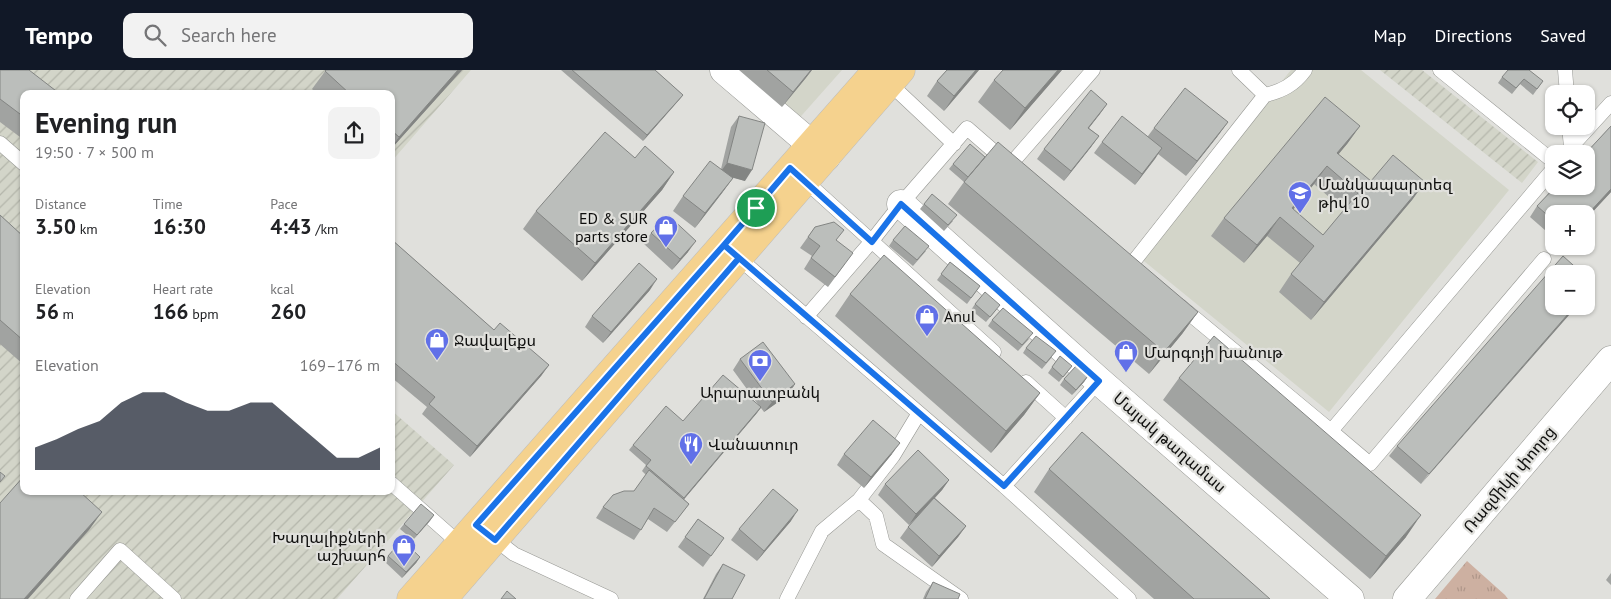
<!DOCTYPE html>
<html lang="en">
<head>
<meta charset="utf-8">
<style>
  :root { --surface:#fff; --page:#f2f2f2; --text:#202124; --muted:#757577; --accent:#111827 }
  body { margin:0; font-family:"PT Sans","Noto Sans Armenian",sans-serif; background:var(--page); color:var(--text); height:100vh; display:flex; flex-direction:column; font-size:19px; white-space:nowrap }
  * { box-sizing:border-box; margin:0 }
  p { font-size:16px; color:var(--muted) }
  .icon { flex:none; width:28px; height:28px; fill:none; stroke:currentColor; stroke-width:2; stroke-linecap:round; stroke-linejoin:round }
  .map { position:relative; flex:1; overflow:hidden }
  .panel { position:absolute; left:20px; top:20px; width:375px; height:405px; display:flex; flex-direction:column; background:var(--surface); border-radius:10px; box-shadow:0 1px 4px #0004 }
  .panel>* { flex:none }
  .fabs { position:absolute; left:1545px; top:15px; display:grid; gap:10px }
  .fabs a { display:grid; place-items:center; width:50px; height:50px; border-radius:10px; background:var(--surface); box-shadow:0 1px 4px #0004; font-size:25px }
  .pin { position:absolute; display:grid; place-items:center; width:42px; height:42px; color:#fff; margin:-21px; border:2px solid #fff; border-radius:50%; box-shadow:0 1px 5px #0007 }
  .round { display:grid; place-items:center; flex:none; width:52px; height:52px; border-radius:10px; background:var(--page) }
  .overview { display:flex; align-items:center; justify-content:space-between; height:85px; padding:0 15px }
  h1 { font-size:28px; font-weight:800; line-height:38px }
  .stats { display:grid; grid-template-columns:repeat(3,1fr); gap:8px; height:85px; padding:5px 15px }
  .stats div { display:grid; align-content:center }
  .stats b { font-size:21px; font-weight:800 }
  .stats small { font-size:14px; font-weight:400 }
  .stats p { font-size:14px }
  .chart { height:140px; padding:10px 15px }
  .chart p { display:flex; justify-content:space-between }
  .chart svg { width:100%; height:90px; margin-top:5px; fill:var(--accent); opacity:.7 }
  header { display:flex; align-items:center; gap:30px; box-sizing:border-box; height:70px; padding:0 25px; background:var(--accent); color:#fff }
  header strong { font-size:24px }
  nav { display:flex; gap:28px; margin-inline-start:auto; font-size:18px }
  .search { width:350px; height:45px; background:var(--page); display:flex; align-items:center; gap:12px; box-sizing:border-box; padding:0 18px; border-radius:10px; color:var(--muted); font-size:19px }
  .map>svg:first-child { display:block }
  .built { fill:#d3d5c9 }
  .industrial { fill:url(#industrial-furrows) }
  .grass { fill:url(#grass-tufts) }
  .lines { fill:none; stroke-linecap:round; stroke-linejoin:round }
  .lane-casing { stroke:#979894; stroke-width:15 }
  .street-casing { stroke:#979894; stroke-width:29 }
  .primary-casing { stroke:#bcbcbc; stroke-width:29 }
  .lane { stroke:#fff; stroke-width:14 }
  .street { stroke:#fff; stroke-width:28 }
  .primary { stroke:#f5d28e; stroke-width:28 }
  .wall { fill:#a1a3a1; fill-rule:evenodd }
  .shaded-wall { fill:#838583 }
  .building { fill:#bbbebb; stroke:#838583; fill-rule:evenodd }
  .route-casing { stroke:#fff; stroke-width:10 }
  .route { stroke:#1a73e8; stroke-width:6 }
  .labels { text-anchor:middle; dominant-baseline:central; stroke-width:4.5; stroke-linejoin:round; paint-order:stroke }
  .poi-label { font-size:16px; fill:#0f0f0e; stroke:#e0e0dc; text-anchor:start }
  .street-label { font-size:16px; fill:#0f0f0e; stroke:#e0e0dc }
</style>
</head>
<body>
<header>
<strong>Tempo</strong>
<div class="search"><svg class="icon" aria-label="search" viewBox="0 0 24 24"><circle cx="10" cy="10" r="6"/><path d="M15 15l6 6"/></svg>Search here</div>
<nav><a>Map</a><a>Directions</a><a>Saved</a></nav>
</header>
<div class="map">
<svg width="1611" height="529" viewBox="0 0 1611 529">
  <defs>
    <pattern id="industrial-furrows" width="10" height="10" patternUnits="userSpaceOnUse" patternTransform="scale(1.25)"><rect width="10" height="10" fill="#d3d5c9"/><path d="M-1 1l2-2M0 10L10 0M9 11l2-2" fill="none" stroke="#b4b6ab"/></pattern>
    <pattern id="grass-tufts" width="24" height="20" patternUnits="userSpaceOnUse" patternTransform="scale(1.25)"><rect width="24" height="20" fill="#cdb0a1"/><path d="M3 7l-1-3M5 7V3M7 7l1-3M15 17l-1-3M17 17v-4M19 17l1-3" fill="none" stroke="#af9689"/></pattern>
  </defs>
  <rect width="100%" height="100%" fill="#e0e0dc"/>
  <path class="built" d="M733,0h109l-47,53z
    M1291,0h70l148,120 -180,222 -190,-155z"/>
  <path class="industrial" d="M0,0h471l-80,92v-68h-367v397h367v-81l63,55 -117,134h-337z
    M1380,0h42l116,92 -16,21z"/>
  <path class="grass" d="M1467,491l38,34 3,4h-73z"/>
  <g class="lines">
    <g class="lane-casing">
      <path id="lane" d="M1239,0l26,25c17,-4 29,-10 40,-25
        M1440,0l114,92
        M1565,0l2,24
        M887,11l67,63
        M0,73l24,21
        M1571,77l40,-44
        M1568,81l3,-4 -2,-21
        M1010,95l83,-95
        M802,108l192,174
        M735,185l269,231 95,-105
        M1131,195l134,-170
        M1179,235l152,126 223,-263
        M806,247l65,-75 30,-38 66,-76 38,33
        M1026,312l40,36
        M1331,361l39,33 174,-205
        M391,413l69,61
        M1004,416l125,113
        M859,430l34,-44 26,-43
        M491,466l23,18 97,45
        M77,529l43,-49 54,49
        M787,529l35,-68 37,-31 17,16 7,28 78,55"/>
    </g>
    <g class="street-casing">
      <path id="street" d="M724,0l102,87
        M901,134l198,177 251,218
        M1407,529l204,-239"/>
    </g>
    <g class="primary-casing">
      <path id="primary" d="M411,529l466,-529
        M443,529l458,-529"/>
    </g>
    <use href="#lane" class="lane"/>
    <use href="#street" class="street"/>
    <use href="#primary" class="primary"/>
  </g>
  <path class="wall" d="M0,0l24,24v46l-24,-18z
    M326,0h136l-71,79v-55h-74l-5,-5z
    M561,0h94l28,25 -4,5 -36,41z
    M739,0h73l-7,9 -23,28z
    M947,0h32l-35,41 -17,-15 10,-15z
    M1062,0l-52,60 -32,-28 16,-22z
    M1502,7l41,4 -10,14 -13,-11 -8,10 -14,-11z
    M1107,34l-18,24 10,8 -8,11 -27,34 -27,-22 7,-10z
    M739,46l6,65 -13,-4 1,1 -11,15 -27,35 -22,-17 10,-15 38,-27 10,-42z
    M1228,52l-11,15 -31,39 -28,-22 -23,31 -41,-32 8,-11 46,-6 6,-8z
    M1360,56l-13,18 -9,10 33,27 54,1 -13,18 -101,120 -32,-28 12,-18 9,-11 -33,-27 -23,27 -33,-27 13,-18zM1314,114l30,26 -21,25 -30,-26z
    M1611,56v66l-25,27v-5h-32v24l-24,-21 7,-11z
    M985,87l213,155 -16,22 -33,40 -201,-170 16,-22 -15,-13 4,-5z
    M635,88l39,14 -12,18 -80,91 -59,-52 13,-18z
    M924,134l29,17 -9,10 -24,-22z
    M0,145l24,22v128l-24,-21z
    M815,157l22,14 8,23 -17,23 -24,-18 8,-13 -12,-8z
    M651,163l37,19 -16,18 -28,-26z
    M391,169l103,91 55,35 -8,11 -71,81 -48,-43 5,-7 -36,-30z
    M893,170l33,11 -13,15 -24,-20z
    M950,192l30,24 -13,18 -30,-24z
    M650,220l-47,53 -18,-16 7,-11z
    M850,224l190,99 -16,22 -33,38 -156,-137z
    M975,234l21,6 -10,12 -15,-12z
    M1554,236l-133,178 -32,-28 8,-10z
    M992,250l37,19 -11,12 -30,-25z
    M1026,278l26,9 -10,12 -19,-16z
    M740,289l55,25 -7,11 -24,17 -3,-4 -77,91 5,5 -22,28 -19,-13 -14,21 -38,-22 7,-11 31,-16 12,-16 -4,-4 4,-6 -17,-15 4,-5 50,-24 77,-14 -27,-37z
    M1072,296l-13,16 -11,-9 4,-6z
    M1088,306l-4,6 -12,13 -12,-10 4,-6z
    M1179,308l227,159 -36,42 -207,-179z
    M844,384h48l-28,34 -27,-23z
    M1049,399l221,130h-116l-120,-107z
    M949,410l-7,10 -7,8 31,28 -8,11 -26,30 -32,-29 8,-11 16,-17 -15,15 -31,-30 7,-11z
    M434,445l-21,25 -13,-11 4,-5z
    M698,449l26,19 -21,29 -25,-20z
    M791,451l-34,40 -26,-21 8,-11z
    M388,486l32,1 -4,6 -14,15 -18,-17z
    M723,494l9,35h-29l13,-25z
    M1611,503v12l-5,-5z
    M933,512l25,17h-35l3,-7z"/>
  <path class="shaded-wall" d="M458,0h4l-71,79v-1l8,-11z
    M811,0h1l-7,9 -23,28 11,-15z
    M976,0h3l-35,41 10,-15z
    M1058,0h4l-52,60 15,-22z
    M683,25l-4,5 -36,41 4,-6z
    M1107,34l-7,10 -20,25 8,-11z
    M1228,52l-11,15 -31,39 11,-15z
    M1360,56l-13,18 -19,23 9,-14z
    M1099,66l-8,11 -27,34 7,-10z
    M1162,78l-7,11 -20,26 7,-11z
    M727,93l25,7 -7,11 -26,-7z
    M1327,96l-13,18 -30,37 8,-13z
    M674,102l-12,18 -80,91 13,-18z
    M733,108l-11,15 -27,35 10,-15z
    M1425,112l-13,18 -101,120 13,-18z
    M1611,119v3l-25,27v-3z
    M1280,147l-13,19 -23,27 13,-18z
    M696,171l-8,11 -16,18 8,-11z
    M657,209l-7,11 -47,53 8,-11z
    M1575,236h2l-156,178 8,-10z
    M1198,242l-16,22 -33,40 15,-22z
    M549,295l-8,11 -71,81 7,-11z
    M1088,306l-4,6 -12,13 4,-5z
    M795,314l-7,11 -24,17 8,-10z
    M1040,323l-16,22 -33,38 15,-22z
    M761,337l-4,6 -77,91 4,-6z
    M900,373l-8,11 -28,34 7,-11z
    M949,410l-7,10 -33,35 7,-11z
    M798,440l-7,11 -34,40 7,-10z
    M102,442l-13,18 -61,69h-4z
    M434,445l-4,6 -17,19 4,-5z
    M1421,445l-15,22 -36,42 16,-23z
    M966,456l-8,11 -26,30 7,-11z
    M420,487l-4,6 -14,15 4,-6z"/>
  <path class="building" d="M0,0h29l31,24h-36v23l-24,-18z
    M326,0h132l-59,67 -8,-7v-36h-41l-25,-23z
    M572,0h83l28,25 -36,40z
    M767,0h44l-18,22z
    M947,0h29l-22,26 -17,-15z
    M1003,0h55l-33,38 -31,-28z
    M1508,0h21l14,11 -6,8 -13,-10 -8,9 -14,-11z
    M1185,18l43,34 -31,39 -43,-33z
    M1091,20l16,14 -19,24 11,8 -28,35 -27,-22z
    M1325,27l35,29 -23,27 34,28 22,-26 32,27 -101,120 -33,-28 23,-28 -34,-29 -23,28 -33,-27zM1327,96l31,27 -35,42 -31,-27z
    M739,46l26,7 -13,47 -25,-7z
    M1122,46l40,32 -20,26 -40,-32z
    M1611,56v63l-25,27v-2h-32v7l-17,-15 19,-20h30v-32h-1z
    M605,62l30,26 10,-12 29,26 -79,91 -59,-52z
    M998,72l200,170 -34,40 -200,-170z
    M970,74l15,13 -17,20 -15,-13z
    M710,91l23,17 -28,35 -22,-17z
    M932,124l25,21 -9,10 -24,-21z
    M0,145l24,22v104l-24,-21z
    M668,145l28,26 -16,18 -29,-26z
    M834,152l10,8 -8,10 17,13 -18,24 -24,-19 9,-12 -12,-9 7,-10z
    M905,156l24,20 -12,14 -24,-20z
    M391,169l103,91 6,-7 49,42 -72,81 -48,-42 6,-7 -44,-37z
    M884,185l156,138 -34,38 -156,-137z
    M1563,186l20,18h-29v32h21l-146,168 -32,-28z
    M950,192l30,24 -9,12 -30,-24z
    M639,193l18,16 -46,53 -19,-16z
    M1586,207l8,7 -8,9z
    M985,222l15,13 -10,12 -15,-13z
    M1003,238l30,25 -11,12 -30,-25z
    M1036,266l20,15 -10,12 -20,-15z
    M1214,266l207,179 -35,41 -207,-178z
    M763,272l32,42 -23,18 -32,-43z
    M1060,286l12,10 -9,11 -11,-10z
    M1076,296l12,10 -12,14 -12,-11z
    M723,305l38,32 -77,91 -38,-32 5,-6 -18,-15 33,-39 17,15z
    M873,350l27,23 -29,34 -27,-23z
    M1082,362l188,167h-76l-145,-130z
    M918,380l31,30 -33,34 -31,-30z
    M649,400l40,34 -14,18 -21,-14 -13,22 -38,-23 10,-12 11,-4h10z
    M0,402l5,4 -5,6z
    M24,406v15h55l23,21 -78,87h-24v-96z
    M773,419l25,21 -34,41 -25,-22z
    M934,428l32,28 -27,30 -31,-29z
    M421,434l13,11 -17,20 -13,-11z
    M698,449l26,19 -13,18 -26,-19z
    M402,470l18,17 -14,15 -18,-16z
    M723,494l22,11 -13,24h-28z
    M933,512l27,12 -2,5h-33z
    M507,521l9,8h-15z"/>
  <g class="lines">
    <g class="route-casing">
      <path id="route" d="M756,138l-32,37 15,13 -244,282 -19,-15 248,-280 280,241 95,-105 -198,-177 -29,38 -82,-74 -34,40"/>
    </g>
    <use href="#route" class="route"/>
  </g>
  <defs>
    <g id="school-pin" transform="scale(1.25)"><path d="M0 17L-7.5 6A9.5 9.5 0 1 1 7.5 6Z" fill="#6170e8" stroke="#e0e0dc"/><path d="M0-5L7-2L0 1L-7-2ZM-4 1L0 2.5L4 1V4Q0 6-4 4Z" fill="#fff"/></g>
    <g id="shop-pin" transform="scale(1.25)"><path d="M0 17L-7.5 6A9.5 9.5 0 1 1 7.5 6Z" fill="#6170e8" stroke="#e0e0dc"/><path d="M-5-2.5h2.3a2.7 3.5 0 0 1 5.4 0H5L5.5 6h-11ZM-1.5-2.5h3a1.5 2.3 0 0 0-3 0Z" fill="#fff"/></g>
    <g id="bank-pin" transform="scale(1.25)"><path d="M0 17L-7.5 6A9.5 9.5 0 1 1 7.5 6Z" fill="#6170e8" stroke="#e0e0dc"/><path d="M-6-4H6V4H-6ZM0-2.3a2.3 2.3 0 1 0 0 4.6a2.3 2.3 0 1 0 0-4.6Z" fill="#fff"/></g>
    <g id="restaurant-pin" transform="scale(1.25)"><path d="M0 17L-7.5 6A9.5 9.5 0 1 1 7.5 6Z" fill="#6170e8" stroke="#e0e0dc"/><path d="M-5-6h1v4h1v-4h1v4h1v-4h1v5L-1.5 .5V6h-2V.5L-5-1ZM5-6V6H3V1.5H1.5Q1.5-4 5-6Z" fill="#fff"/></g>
  </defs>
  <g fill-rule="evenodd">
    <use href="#school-pin" x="1300" y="123"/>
    <use href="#shop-pin" x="666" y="157"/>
    <use href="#shop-pin" x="927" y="246"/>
    <use href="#shop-pin" x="437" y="270"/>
    <use href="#shop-pin" x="1126" y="282"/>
    <use href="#bank-pin" x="760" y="291"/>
    <use href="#restaurant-pin" x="691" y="374"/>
    <use href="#shop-pin" x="404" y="476"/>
  </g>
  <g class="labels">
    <g class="poi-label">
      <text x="1318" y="114">Մանկապարտեզ<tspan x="1318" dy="18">թիվ 10</tspan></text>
      <text x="648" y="148" text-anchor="end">ED &amp; SUR<tspan x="648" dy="18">parts store</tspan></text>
      <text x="944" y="246">Anul</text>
      <text x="454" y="270">Ջավալեքս</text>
      <text x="1144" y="282">Մարգոյի խանութ</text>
      <text x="760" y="322" text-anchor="middle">Արարատբանկ</text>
      <text x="708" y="374">Վանատուր</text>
      <text x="386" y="467" text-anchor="end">Խաղալիքների<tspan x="386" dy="18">աշխարհ</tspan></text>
    </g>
    <g class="street-label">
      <text transform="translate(1170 372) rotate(41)">Մայակ թաղամաս</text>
      <text transform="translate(1509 409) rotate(-50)">Ռազմիկի փողոց</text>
    </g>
  </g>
</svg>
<div class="fabs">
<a><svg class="icon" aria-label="locate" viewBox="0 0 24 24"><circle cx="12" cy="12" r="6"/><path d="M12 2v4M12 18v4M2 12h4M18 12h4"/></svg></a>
<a><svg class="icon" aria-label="layers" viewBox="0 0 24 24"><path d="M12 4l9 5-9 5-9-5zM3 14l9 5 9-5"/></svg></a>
<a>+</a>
<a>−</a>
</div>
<div class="pin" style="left:756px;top:138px;background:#1e9e55"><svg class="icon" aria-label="arrive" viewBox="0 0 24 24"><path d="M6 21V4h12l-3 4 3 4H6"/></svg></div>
<section class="panel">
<div class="overview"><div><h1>Evening run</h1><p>19:50 · 7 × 500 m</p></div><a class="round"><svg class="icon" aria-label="share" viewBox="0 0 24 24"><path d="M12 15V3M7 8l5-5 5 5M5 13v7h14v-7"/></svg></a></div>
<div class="stats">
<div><p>Distance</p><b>3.50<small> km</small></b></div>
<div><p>Time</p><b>16:30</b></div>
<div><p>Pace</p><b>4:43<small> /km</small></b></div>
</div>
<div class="stats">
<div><p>Elevation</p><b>56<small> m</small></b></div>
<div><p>Heart rate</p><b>166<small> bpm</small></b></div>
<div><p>kcal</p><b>260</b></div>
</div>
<div class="chart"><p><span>Elevation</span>169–176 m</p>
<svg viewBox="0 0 160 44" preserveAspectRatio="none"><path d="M0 44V33L10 29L20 24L30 20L40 11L50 6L60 6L70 11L80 15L90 15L100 11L110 11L120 20L130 29L140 38L150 38L160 33V44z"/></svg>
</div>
</section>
</div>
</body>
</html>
